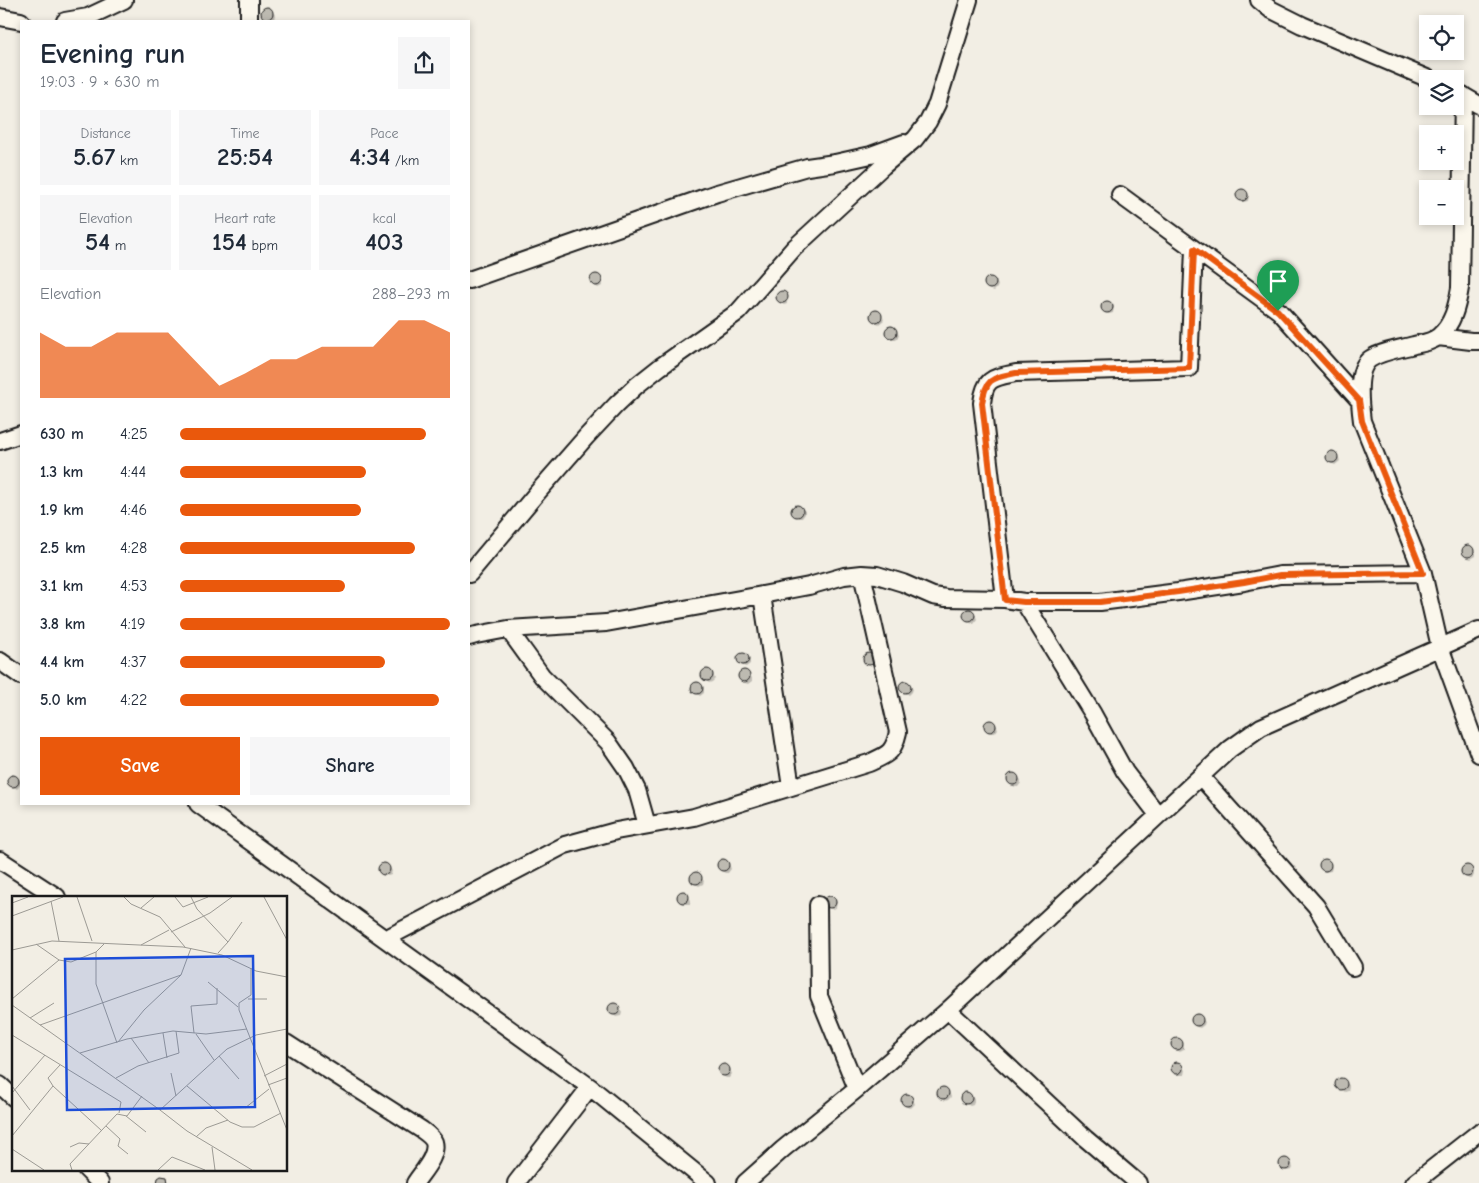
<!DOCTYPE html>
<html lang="en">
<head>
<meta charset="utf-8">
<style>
  :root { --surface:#fff; --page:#f6f6f7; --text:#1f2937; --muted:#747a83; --accent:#ea580c }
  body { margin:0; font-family:"Comic Neue",sans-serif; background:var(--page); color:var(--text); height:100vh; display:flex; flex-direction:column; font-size:19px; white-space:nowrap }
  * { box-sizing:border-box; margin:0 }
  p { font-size:16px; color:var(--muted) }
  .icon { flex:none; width:28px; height:28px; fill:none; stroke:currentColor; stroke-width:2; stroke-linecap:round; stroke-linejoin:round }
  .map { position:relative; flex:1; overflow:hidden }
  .details { position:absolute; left:20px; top:20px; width:450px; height:785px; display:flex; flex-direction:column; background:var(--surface); border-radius:0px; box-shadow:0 2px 8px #0003 }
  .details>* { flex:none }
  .buttons { position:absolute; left:1419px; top:15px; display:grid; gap:10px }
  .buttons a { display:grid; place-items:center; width:45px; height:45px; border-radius:0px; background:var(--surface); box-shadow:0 2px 8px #0003; font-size:25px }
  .pin { position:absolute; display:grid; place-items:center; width:42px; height:42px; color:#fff; margin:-51px -21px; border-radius:50% 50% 50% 0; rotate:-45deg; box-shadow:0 0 5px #0007 }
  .pin .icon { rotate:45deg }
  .round { display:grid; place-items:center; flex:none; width:52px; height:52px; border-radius:0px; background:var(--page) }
  .headline { display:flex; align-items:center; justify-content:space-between; height:85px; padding:0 20px }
  h1 { font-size:28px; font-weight:800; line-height:38px }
  .metrics { display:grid; grid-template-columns:repeat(3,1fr); gap:8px; height:85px; padding:5px 20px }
  .metrics div { display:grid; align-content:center; border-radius:0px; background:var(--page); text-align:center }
  .metrics b { font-size:25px; font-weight:800 }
  .metrics small { font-size:14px; font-weight:400 }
  .metrics p { font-size:14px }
  .chart { height:140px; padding:10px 20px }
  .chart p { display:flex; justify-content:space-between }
  .chart svg { width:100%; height:90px; margin-top:5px; fill:var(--accent); opacity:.7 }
  .button { display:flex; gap:10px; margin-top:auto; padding:10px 20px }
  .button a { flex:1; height:58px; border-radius:0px; background:var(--accent); color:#fff; font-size:20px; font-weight:800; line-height:58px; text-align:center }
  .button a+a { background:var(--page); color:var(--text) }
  ul { padding:0 20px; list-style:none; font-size:16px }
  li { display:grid; grid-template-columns:80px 60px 1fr; align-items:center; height:38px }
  li i { height:12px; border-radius:6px; background:var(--accent) }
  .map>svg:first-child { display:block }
  .shadow { fill:#0003 }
  .building { fill:#bdbab1; stroke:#1c1c1c }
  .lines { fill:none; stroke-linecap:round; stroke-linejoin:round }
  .minor-casing { stroke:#1c1c1c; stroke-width:20 }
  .minor { stroke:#fbf7ec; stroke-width:16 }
  .route-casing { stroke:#fff; stroke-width:10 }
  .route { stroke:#ea580c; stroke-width:6 }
  .inset-road { fill:none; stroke:#9c9a94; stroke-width:1 }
  .view { fill:#1d4ed8; fill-opacity:0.15; stroke:#1d4ed8; stroke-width:2.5 }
  .inset-edge { fill:none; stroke:#1c1c1c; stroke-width:2.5 }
</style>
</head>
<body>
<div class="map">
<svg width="1479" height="1183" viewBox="0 0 1479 1183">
  <rect width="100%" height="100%" fill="#f2eee4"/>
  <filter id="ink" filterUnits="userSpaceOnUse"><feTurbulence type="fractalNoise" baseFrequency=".02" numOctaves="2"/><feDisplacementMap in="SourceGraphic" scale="10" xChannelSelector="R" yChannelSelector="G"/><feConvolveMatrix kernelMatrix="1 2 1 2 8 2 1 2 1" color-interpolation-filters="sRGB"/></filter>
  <g filter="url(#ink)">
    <path class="shadow" d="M268,8l3,1 4,6 -1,5 -3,1 -5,-2 -3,-6v-3z
      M1242,190l7,5 -1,6 -5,1 -5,-4 -1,-5 2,-2z
      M595,275l5,3 2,8 -4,2 -6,-5v-5z
      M991,278l3,2 4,5 -1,3 -3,3 -5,-2 -4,-6 1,-3z
      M782,292l4,3 1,9 -3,1 -3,-2 -4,-6 1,-3z
      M1106,302h3l5,5 -1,6 -4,1 -6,-4v-5z
      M876,311l7,6 1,3 -5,4 -4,-2 -4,-6 2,-4z
      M888,328h5l5,5 1,3 -3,3 -3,1 -6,-6z
      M1332,453l7,5 1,3 -5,4 -4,-2 -4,-6 1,-3z
      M798,506l7,5v3l-3,4h-3l-6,-6 2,-5z
      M1467,547l5,1 4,5v3l-5,3 -3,-1 -5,-7 1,-3z
      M970,610l5,4 2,5 -3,4h-2l-7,-6v-3l2,-3z
      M741,654l5,2 4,5v3l-4,3 -3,-1 -5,-7z
      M869,654l4,3 1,9 -9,-4 -1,-3 2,-4z
      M707,670l6,4 2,5 -3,3 -3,1 -6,-5 -1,-5z
      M745,671l3,2 4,5v3l-4,3 -3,-1 -5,-7v-3z
      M904,682l4,2 5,5 -1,3 -3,3 -8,-5 -1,-3z
      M695,683h4l5,7v3l-4,3 -7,-5 -1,-3z
      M992,721l5,5 1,3 -3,4h-3l-7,-6v-3l2,-2z
      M1014,774l7,6v3l-3,4h-3l-3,-2 -3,-6v-3z
      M12,776l5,1 4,6 -2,4 -2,2 -8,-5 -1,-3z
      M1323,860h3l6,7 -1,4 -6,1 -3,-3 -2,-4z
      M720,861h3l7,5 1,3 -3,4h-3l-6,-4 -1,-5z
      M383,864l5,1 4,6 -1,4 -3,1 -7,-4 -2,-3 1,-3z
      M1467,867l6,3 1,5 -2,4h-3l-3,-2 -4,-5 1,-3z
      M694,874l5,1 5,6 -1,3 -4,2 -7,-4 -1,-3z
      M682,893h3l6,7 -1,4h-6l-3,-2 -2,-5z
      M830,897l7,5 -1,6 -4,1 -7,-5v-4z
      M615,1005l5,4 2,4 -1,3 -5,1 -6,-6v-3z
      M1196,1015l3,1 6,6 -1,3 -4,3 -3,-1 -5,-7 1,-3z
      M1175,1040l5,1 4,5v4l-4,2 -7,-4v-7z
      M1176,1063l3,1 6,6 -1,5h-6l-3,-2 -3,-5z
      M725,1065l5,4 2,5 -3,4h-3l-3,-2 -4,-6 1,-3z
      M1339,1080h3l7,5v3l-1,3 -3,1 -7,-4 -1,-3z
      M940,1089h5l5,5 1,3 -3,3 -3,1 -6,-5 -1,-4z
      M964,1094h3l7,5v3l-1,3 -3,1 -7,-4 -1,-3z
      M907,1095l6,4 2,5 -3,3 -3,1 -3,-2 -4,-6 1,-3z
      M1287,1159l5,5 1,4 -1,2 -5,1 -6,-4v-5l1,-2z"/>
    <path class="building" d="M261 13a6 6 0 1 1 12 0a6 6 0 1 1-12 0Z
      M1236 195a6 6 0 1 1 12 0a6 6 0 1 1-12 0Z
      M590 280a6 6 0 1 1 12 0a6 6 0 1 1-12 0Z
      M984 283a6 6 0 1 1 12 0a6 6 0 1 1-12 0Z
      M776 297a6 6 0 1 1 12 0a6 6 0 1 1-12 0Z
      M1101 307a6 6 0 1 1 12 0a6 6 0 1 1-12 0Z
      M870 316a6 6 0 1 1 12 0a6 6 0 1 1-12 0Z
      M885 332a6 6 0 1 1 12 0a6 6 0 1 1-12 0Z
      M1326 457a6 6 0 1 1 12 0a6 6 0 1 1-12 0Z
      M791 511a6 6 0 1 1 12 0a6 6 0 1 1-12 0Z
      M1462 551a6 6 0 1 1 12 0a6 6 0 1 1-12 0Z
      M963 615a6 6 0 1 1 12 0a6 6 0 1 1-12 0Z
      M737 659a6 6 0 1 1 12 0a6 6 0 1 1-12 0Z
      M863 659a6 6 0 1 1 12 0a6 6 0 1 1-12 0Z
      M701 675a6 6 0 1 1 12 0a6 6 0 1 1-12 0Z
      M738 676a6 6 0 1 1 12 0a6 6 0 1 1-12 0Z
      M899 687a6 6 0 1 1 12 0a6 6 0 1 1-12 0Z
      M691 688a6 6 0 1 1 12 0a6 6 0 1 1-12 0Z
      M984 726a6 6 0 1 1 12 0a6 6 0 1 1-12 0Z
      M1007 779a6 6 0 1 1 12 0a6 6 0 1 1-12 0Z
      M7 781a6 6 0 1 1 12 0a6 6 0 1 1-12 0Z
      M1319 865a6 6 0 1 1 12 0a6 6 0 1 1-12 0Z
      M717 865a6 6 0 1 1 12 0a6 6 0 1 1-12 0Z
      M378 869a6 6 0 1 1 12 0a6 6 0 1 1-12 0Z
      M1461 871a6 6 0 1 1 12 0a6 6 0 1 1-12 0Z
      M690 878a6 6 0 1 1 12 0a6 6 0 1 1-12 0Z
      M677 897a6 6 0 1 1 12 0a6 6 0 1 1-12 0Z
      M824 902a6 6 0 1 1 12 0a6 6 0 1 1-12 0Z
      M608 1009a6 6 0 1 1 12 0a6 6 0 1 1-12 0Z
      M1191 1020a6 6 0 1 1 12 0a6 6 0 1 1-12 0Z
      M1171 1044a6 6 0 1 1 12 0a6 6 0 1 1-12 0Z
      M1171 1068a6 6 0 1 1 12 0a6 6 0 1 1-12 0Z
      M718 1070a6 6 0 1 1 12 0a6 6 0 1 1-12 0Z
      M1335 1084a6 6 0 1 1 12 0a6 6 0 1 1-12 0Z
      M937 1093a6 6 0 1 1 12 0a6 6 0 1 1-12 0Z
      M960 1098a6 6 0 1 1 12 0a6 6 0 1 1-12 0Z
      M901 1100a6 6 0 1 1 12 0a6 6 0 1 1-12 0Z
      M1279 1164a6 6 0 1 1 12 0a6 6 0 1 1-12 0Z
      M161,1176l6,1 1,6h-11l1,-5z"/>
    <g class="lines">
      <g class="minor-casing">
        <path id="minor" d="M1259,0l11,9 32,16 127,54
          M0,17l21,4
          M65,21l23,-4 36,-17
          M249,21v-21
          M1455,91l24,14
          M1463,95l-3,193c-3,18 -7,36 -21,48 -7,6 -16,7 -25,9 -14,4 -32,6 -44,14 -15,11 -10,46 -8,62l61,152 17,74 39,107
          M1120,195l159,116 80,89
          M469,280l248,-87 90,-26 28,-4 36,-8 33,-12
          M1438,337l33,4h8
          M0,441l21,-7
          M469,574l68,-81 49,-56 30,-32 20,-19 24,-19 78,-55 56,-64 89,-82 32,-27 13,-17 9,-18 32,-104
          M762,595l29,192
          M1005,599l-23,-196c3,-26 11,-25 34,-30l173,-5 5,-119
          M1024,602l69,112 32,58 33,43
          M508,629l34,47 66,66 18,26 11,22 10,35
          M469,637l7,-2 32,-6 98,-6 156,-28 47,-9 35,-10 18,-2 15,1 26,8 30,13 13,2 59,1 19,3h76l78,-10 66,-10 36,-7 143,-2
          M0,661l21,15
          M1201,777l115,129 37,61
          M198,804l392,283 118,96
          M0,860l57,37
          M818,905l1,91 38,93
          M385,939l180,-94 51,-14 78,-14 175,-54c19,-9 24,-9 29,-31l-36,-158
          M948,1010l138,129 52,44
          M286,1043l136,87c4,3 10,7 12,12 4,14 -12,30 -19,41
          M0,1085l14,13
          M86,1169l14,14
          M516,1183l74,-96
          M745,1183l38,-34 74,-60 91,-79 282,-261 31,-22 218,-97
          M1414,1183l65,-51"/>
      </g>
      <use href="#minor" class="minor"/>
    </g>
  </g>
  <g class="lines" filter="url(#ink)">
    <g class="route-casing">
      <path id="route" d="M1194,249l84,62 81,89 3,21 61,152 -143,2 -36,7 -66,10 -78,10h-76l-19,-2 -23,-197c4,-26 11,-25 34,-30l173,-5z"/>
    </g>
    <use href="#route" class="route"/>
  </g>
  <g transform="translate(12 896)">
    <rect width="275" height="275" fill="#f2eee4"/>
    <path class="inset-road" d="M65,1l15,44M112,1l7,7 29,13 25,30M163,1l8,10 25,-10M179,1l6,12 31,33 -10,11M252,1l23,43M39,5l8,40M0,7l16,-6M129,12l13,-11M0,20l51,-19M159,36l39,-19 22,-16M216,46l14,-20M24,48l23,16 12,2 25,-10 8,-8M129,49l28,-15M0,54l40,-9 131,6 39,8 34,16 31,6M84,56v32l21,59M239,72v27l-12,8v7l48,120M196,86l30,25M0,103l47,-39M236,103h19M0,109l148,105 67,-61 29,-14 31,-6M18,122l24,-15M28,129l141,-50M151,137l4,25M182,137l-3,-27 26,-2v-16M184,138l18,26M0,139l109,67 -2,11M119,142l18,25M106,146l26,-32 37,-35 10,-27M68,157l47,-14 46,-8 33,3 41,-5M207,160l20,23M159,177l5,23M252,180l23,-12M104,182l22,-12 41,-13 -3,-22M256,189l19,-7M0,190l18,24M41,190l-5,-8 12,-13M175,190l43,36 12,5h12l27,-14M0,197l33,-38M233,212l24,-19M148,214l27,21 65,39M114,220l20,16M94,230l14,13 -2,7 10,8M0,240l41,-50 49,45M184,241l10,-9 22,-8M58,251l9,-4 10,1M200,251l3,23M0,253l32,21M60,274l-2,-6 47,-50 10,2 15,-20M146,274l14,-13 33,13"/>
    <path class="view" d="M241,60l2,151 -188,3 -2,-151z"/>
    <rect width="275" height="275" class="inset-edge"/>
  </g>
</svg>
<div class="buttons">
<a><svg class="icon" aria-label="locate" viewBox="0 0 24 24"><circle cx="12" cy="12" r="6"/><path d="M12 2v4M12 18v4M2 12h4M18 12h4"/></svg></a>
<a><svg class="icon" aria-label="layers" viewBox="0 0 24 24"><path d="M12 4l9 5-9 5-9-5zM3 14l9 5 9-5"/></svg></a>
<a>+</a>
<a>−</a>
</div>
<div class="pin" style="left:1278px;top:311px;background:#1e9e55"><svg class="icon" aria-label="arrive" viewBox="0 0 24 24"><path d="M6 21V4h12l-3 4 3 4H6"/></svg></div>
<section class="details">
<div class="headline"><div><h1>Evening run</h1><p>19:03 · 9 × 630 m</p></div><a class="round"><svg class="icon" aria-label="share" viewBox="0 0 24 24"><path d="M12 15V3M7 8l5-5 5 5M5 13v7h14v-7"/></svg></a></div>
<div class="metrics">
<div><p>Distance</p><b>5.67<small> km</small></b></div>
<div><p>Time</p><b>25:54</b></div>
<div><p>Pace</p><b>4:34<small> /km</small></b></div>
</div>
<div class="metrics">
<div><p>Elevation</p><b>54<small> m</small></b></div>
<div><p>Heart rate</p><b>154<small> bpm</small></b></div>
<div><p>kcal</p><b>403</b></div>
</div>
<div class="chart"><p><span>Elevation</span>288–293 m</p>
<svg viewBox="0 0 160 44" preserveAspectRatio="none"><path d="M0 44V12L10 19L20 19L30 12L40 12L50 12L60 25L70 38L80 32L90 25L100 25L110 19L120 19L130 19L140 6L150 6L160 12V44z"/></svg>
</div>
<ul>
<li><b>630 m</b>4:25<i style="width:91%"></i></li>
<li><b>1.3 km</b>4:44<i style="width:69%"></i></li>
<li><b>1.9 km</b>4:46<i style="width:67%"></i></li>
<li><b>2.5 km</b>4:28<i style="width:87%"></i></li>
<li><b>3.1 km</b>4:53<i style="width:61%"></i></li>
<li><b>3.8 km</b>4:19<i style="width:100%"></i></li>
<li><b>4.4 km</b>4:37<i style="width:76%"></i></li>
<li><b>5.0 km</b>4:22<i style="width:96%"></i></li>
</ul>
<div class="button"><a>Save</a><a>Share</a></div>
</section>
</div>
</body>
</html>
